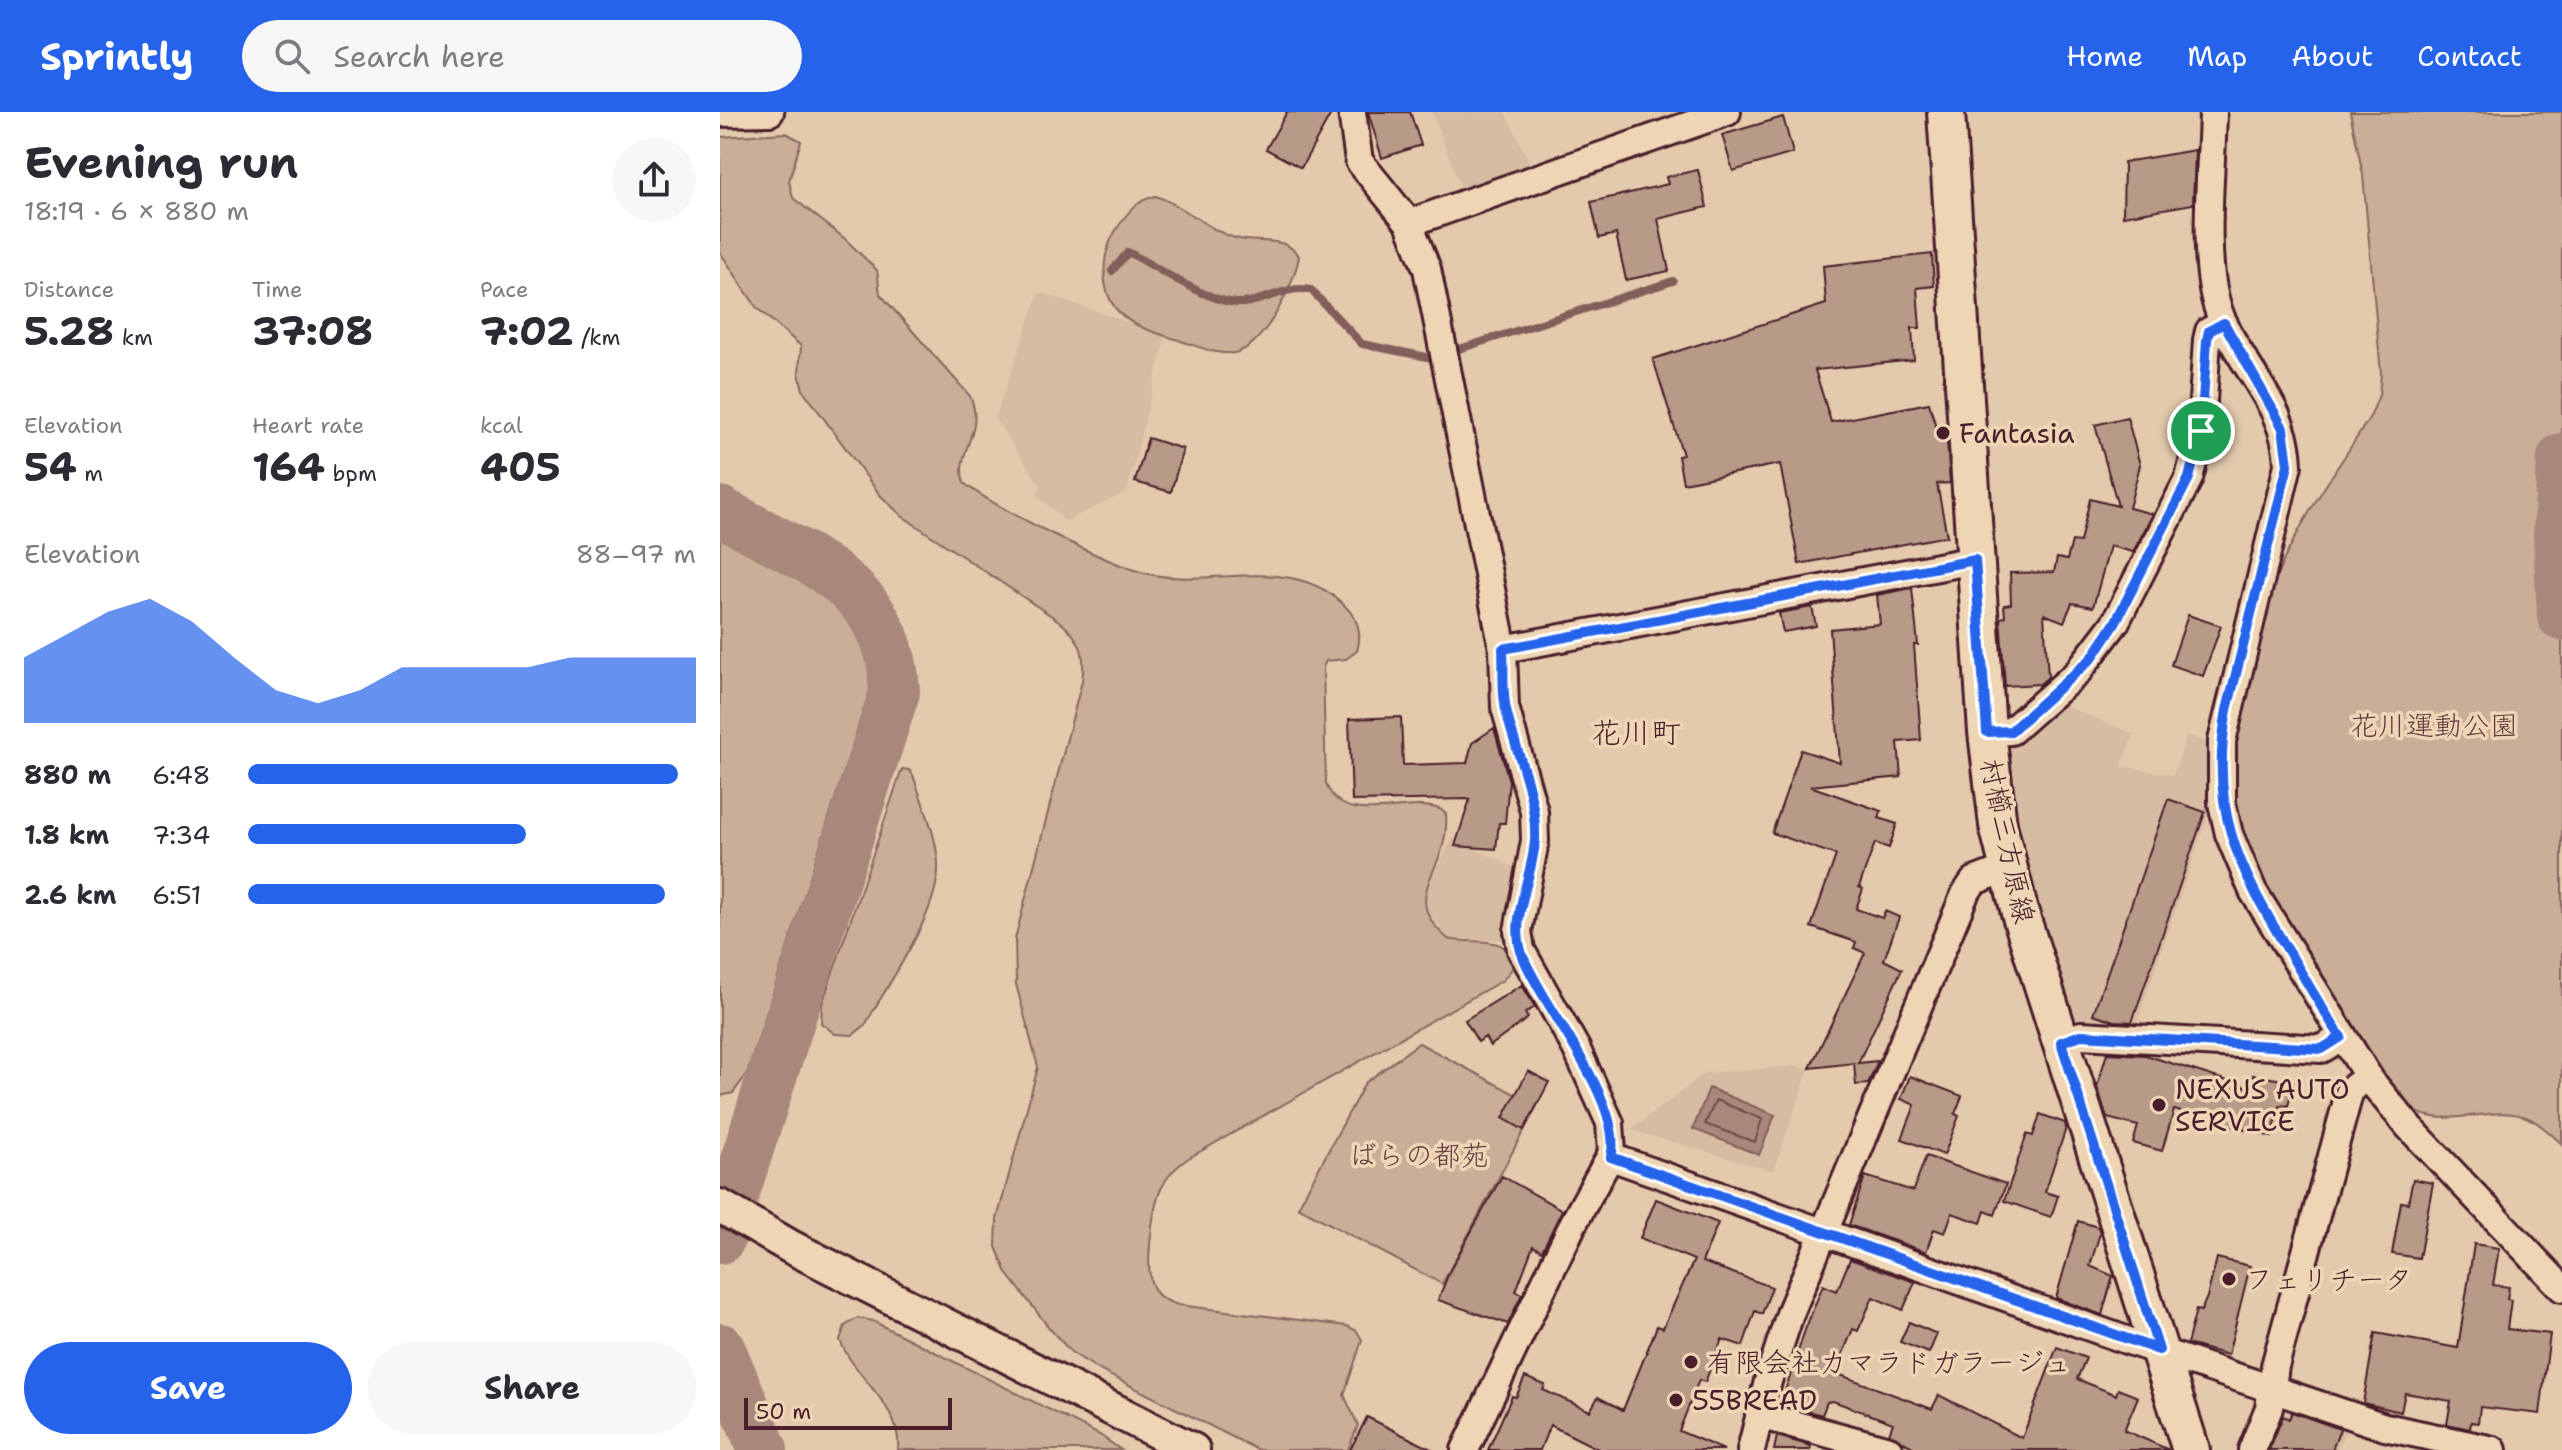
<!DOCTYPE html>
<html lang="en">
<head>
<meta charset="utf-8">
<style>
  :root { --surface:#fff; --page:#f7f7f7; --text:#2b2b33; --muted:#7c7c81; --accent:#2563eb }
  body { margin:0; font-family:"Shantell Sans","Klee One",sans-serif; background:var(--page); color:var(--text); height:100vh; display:flex; flex-direction:column; font-size:30px; white-space:nowrap }
  * { box-sizing:border-box; margin:0 }
  p { font-size:26px; color:var(--muted) }
  .icon { flex:none; width:44px; height:44px; fill:none; stroke:currentColor; stroke-width:2; stroke-linecap:round; stroke-linejoin:round }
  .map { position:relative; flex:1; overflow:hidden }
  .panel { display:flex; flex-direction:column; background:var(--surface); width:720px }
  .panel>* { flex:none }
  .scale { position:absolute; left:24px; bottom:20px; width:208px; box-sizing:border-box; padding-left:8px; border:4px solid #4a1f2b; border-top:0; font-size:22px; line-height:28px; white-space:nowrap; color:#4a1f2b; -webkit-text-stroke:6px #edd5b5; paint-order:stroke }
  .pin { position:absolute; display:grid; place-items:center; width:68px; height:68px; color:#fff; margin:-34px; border:4px solid #fff; border-radius:50%; box-shadow:0 2px 8px #0007 }
  .round { display:grid; place-items:center; flex:none; width:84px; height:84px; border-radius:42px; background:var(--page) }
  .headline { display:flex; align-items:center; justify-content:space-between; height:136px; padding:0 24px }
  h1 { font-size:44px; font-weight:700; line-height:60px }
  .figures { display:grid; grid-template-columns:repeat(3,1fr); gap:12px; height:136px; padding:8px 24px }
  .figures div { display:grid; align-content:center }
  .figures b { font-size:40px; font-weight:700 }
  .figures small { font-size:22px; font-weight:400 }
  .figures p { font-size:22px }
  .chart { height:224px; padding:16px 24px }
  .chart p { display:flex; justify-content:space-between }
  .chart svg { width:100%; height:144px; margin-top:8px; fill:var(--accent); opacity:.7 }
  .cta { display:flex; gap:16px; margin-top:auto; padding:16px 24px }
  .cta a { flex:1; height:92px; border-radius:48px; background:var(--accent); color:#fff; font-size:32px; font-weight:700; line-height:92px; text-align:center }
  .cta a+a { background:var(--page); color:var(--text) }
  ul { padding:0 24px; list-style:none; font-size:26px }
  li { display:grid; grid-template-columns:128px 96px 1fr; align-items:center; height:60px }
  li i { height:20px; border-radius:10px; background:var(--accent) }
  header { display:flex; align-items:center; gap:48px; box-sizing:border-box; height:112px; padding:0 40px; background:var(--accent); color:#fff }
  header strong { font-size:38px }
  nav { display:flex; gap:44px; margin-inline-start:auto; font-size:28px }
  .search { width:560px; height:72px; background:var(--page); display:flex; align-items:center; gap:20px; box-sizing:border-box; padding:0 28px; border-radius:44px; color:var(--muted); font-size:30px }
  main { display:flex; flex:1; min-height:0 }
  .map>svg:first-child { display:block }
  .built { fill:#d6bca2 }
  .green { fill:#caae97; stroke:#8a6661; stroke-width:2 }
  .water { fill:#a9887b; stroke:#835e5b; stroke-width:2 }
  .lines { fill:none; stroke-linecap:round; stroke-linejoin:round }
  .shore { stroke:#70494b; stroke-width:2 }
  .stream { stroke:#835e5b; stroke-width:8 }
  .river { stroke:#a9887b; stroke-width:50 }
  .building { fill:#b89a88; stroke:#4a1f2b; stroke-width:2 }
  .minor-casing { stroke:#4a1f2b; stroke-width:32 }
  .tertiary-casing { stroke:#4a1f2b; stroke-width:38 }
  .secondary-casing { stroke:#4a1f2b; stroke-width:42 }
  .minor { stroke:#edd5b5; stroke-width:26 }
  .tertiary { stroke:#edd5b5; stroke-width:32 }
  .secondary { stroke:#edd5b5; stroke-width:36 }
  .route-casing { stroke:#fff; stroke-width:16 }
  .route { stroke:#2563eb; stroke-width:10 }
  .poi-dot { fill:#4a1f2b; stroke:#edd5b5; stroke-width:3 }
  .labels { text-anchor:middle; dominant-baseline:central; stroke-width:7; stroke-linejoin:round; paint-order:stroke }
  .poi-label { font-size:28px; fill:#4a1f2b; stroke:#edd5b5; text-anchor:start }
  .park-label { font-size:28px; fill:#643c41; stroke:#edd5b5 }
  .street-label { font-size:28px; fill:#4a1f2b; stroke:#edd5b5 }
  .neighbourhood-label { font-size:30px; fill:#4a1f2b; stroke:#edd5b5 }
</style>
</head>
<body>
<header>
<strong>Sprintly</strong>
<div class="search"><svg class="icon" aria-label="search" viewBox="0 0 24 24"><circle cx="10" cy="10" r="6"/><path d="M15 15l6 6"/></svg>Search here</div>
<nav><a>Home</a><a>Map</a><a>About</a><a>Contact</a></nav>
</header>
<main>
<section class="panel">
<div class="headline"><div><h1>Evening run</h1><p>18:19 · 6 × 880 m</p></div><a class="round"><svg class="icon" aria-label="share" viewBox="0 0 24 24"><path d="M12 15V3M7 8l5-5 5 5M5 13v7h14v-7"/></svg></a></div>
<div class="figures">
<div><p>Distance</p><b>5.28<small> km</small></b></div>
<div><p>Time</p><b>37:08</b></div>
<div><p>Pace</p><b>7:02<small> /km</small></b></div>
</div>
<div class="figures">
<div><p>Elevation</p><b>54<small> m</small></b></div>
<div><p>Heart rate</p><b>164<small> bpm</small></b></div>
<div><p>kcal</p><b>405</b></div>
</div>
<div class="chart"><p><span>Elevation</span>88–97 m</p>
<svg viewBox="0 0 160 44" preserveAspectRatio="none"><path d="M0 44V24L10 17L20 10L30 6L40 13L50 24L60 34L70 38L80 34L90 27L100 27L110 27L120 27L130 24L140 24L150 24L160 24V44z"/></svg>
</div>
<ul>
<li><b>880 m</b>6:48<i style="width:96%"></i></li>
<li><b>1.8 km</b>7:34<i style="width:62%"></i></li>
<li><b>2.6 km</b>6:51<i style="width:93%"></i></li>
</ul>
<div class="cta"><a>Save</a><a>Share</a></div>
</section>
<div class="map">
<svg width="1842" height="1338" viewBox="0 0 1842 1338">
  <rect width="100%" height="100%" fill="#e3caad"/>
  <filter id="ink" filterUnits="userSpaceOnUse"><feTurbulence type="fractalNoise" baseFrequency=".0125" numOctaves="2"/><feDisplacementMap in="SourceGraphic" scale="16" xChannelSelector="R" yChannelSelector="G"/><feConvolveMatrix kernelMatrix="1 2 1 2 8 2 1 2 1" color-interpolation-filters="sRGB"/></filter>
  <g filter="url(#ink)">
    <path class="built" d="M712,0h73l28,57 -70,24z
      M319,180l127,43 -39,157 -62,29 -28,-26 4,-9 -46,-67z
      M1338,591l76,31 -13,32 52,9 14,-40 22,8 1,67 -75,218 -53,-3 -12,-9 -34,-108 -21,-87 -9,-61 6,-16z
      M733,726l67,32 -11,70 -61,-1 -24,-31v-16z
      M1078,954l11,4 -36,101 -142,-41 74,-57z
      M1570,1292l58,21 -11,25h-74l16,-41z"/>
    <path class="green" d="M1630,0h212v1032c-10,-9 -25,-24 -39,-28 -34,-11 -83,15 -112,-8 -36,-28 -67,-95 -92,-134 -28,-46 -62,-91 -78,-143 -20,-62 12,-200 38,-260 23,-55 61,-105 92,-156l8,-20 2,-21 -18,-199z
      M66,21l15,8 -12,40 4,17 51,40 33,32 3,24 90,102c16,36 -16,56 -6,87 28,23 149,84 185,91 65,14 140,-20 193,29 15,14 21,28 15,48l-11,8 -20,2 -3,6 3,117c19,47 78,12 114,25l6,5c5,59 -51,79 2,125 25,7 64,-9 64,30l-9,11 -316,179c-10,8 -19,15 -25,28 -9,17 -18,83 -9,100 5,11 14,14 25,18l169,21 10,5 5,9 -18,55 14,30 -10,25h-90l-157,-79 -30,-19 -21,-23 -43,-56 -11,-26 1,-28 41,-152 -22,-83 -1,-45 67,-258c4,-28 -1,-42 -23,-60l-157,-105 -22,-21 -77,-105 -4,-17 2,-27 -44,-38 -37,-56v-115z
      M436,84c29,10 50,33 79,42 23,7 49,-4 64,18 -4,27 -35,92 -65,97 -18,2 -37,-7 -53,-12 -35,-12 -70,-18 -76,-59 -2,-19 1,-36 11,-52 11,-17 20,-30 40,-34z
      M0,411c42,24 122,74 142,119 7,16 7,31 8,48l-123,384 -14,19 -13,3z
      M182,657l7,1 4,5c9,28 24,60 25,89 2,48 -50,119 -73,161l-12,10 -18,-1 -14,-11 1,-19z
      M699,931l118,63 -95,178 -144,-77 67,-124z
      M138,1206l15,3 227,114 21,15h-223c4,-46 -43,-70 -58,-110l5,-14z"/>
    <path class="water" d="M1834,359l8,1v45h-9l-8,-37z
      M989,976l66,27 -16,40 -66,-26z"/>
    <g class="lines">
      <path class="shore" d="M996,988l46,19 -7,23 -50,-18z"/>
      <path class="stream" d="M392,159l16,-19c29,15 83,53 115,51 23,-2 44,-18 68,-13l51,54 70,14
        M736,238l217,-69"/>
      <path class="river" d="M1842,346l-4,77 4,81
        M0,399c84,48 171,71 175,181l-175,547
        M0,1236l43,102"/>
    </g>
    <path class="building" d="M567,0h45l-31,56 -35,-19z
      M648,0h42l11,33 -39,13z
      M1063,5l10,36 -60,18 -11,-36z
      M1475,38l-2,54 -70,12 1,-54z
      M978,58l9,37 -49,12 11,52 -43,9 -10,-46 -17,4 -8,-36 77,-18 -2,-7z
      M1212,142l2,32 -17,2 3,40h-8l2,32 -99,10 16,52 98,-19 7,24h10l4,56 -13,1 10,52 -148,28 -19,-100 -97,19 -5,-27 5,-1 -30,-96 173,-55 -3,-38z
      M1407,305l13,48 -11,43 24,6 -20,38 -23,-6 -17,61 -21,-4 -8,19 -20,-8 4,63 -8,7 -35,2 -5,-68 5,-1 -1,-12 7,-1 -1,-31 44,-1 3,-14 10,2 5,-19 8,1 10,-43 28,7 -23,-81z
      M428,326l35,11 -12,43 -36,-10z
      M1192,476l6,57h-4l7,95 -23,2 3,35 -91,9 71,25 -2,7 18,6 -8,24 -14,-5 -16,44 4,2 -7,20 26,9 3,-7 14,6 -15,43 18,9 -44,94 20,-2 -10,23 -12,1 -2,-22 -44,5 55,-115 -11,-5 2,-6 -45,-15 25,-72 -64,-22 29,-83 39,13 -10,-134 50,-5 -3,-29z
      M1092,495l4,19 -33,6 -4,-19z
      M1468,503l33,11 -18,50 -32,-11z
      M681,605l2,48 64,-2 5,-20 22,-15 15,53 -4,42h-6l-3,26 -41,-3 15,-47 -118,2 -3,-82z
      M1448,687l37,13 -73,210 -17,-1 -22,-7z
      M802,873l13,22 -10,6 3,5 -38,28 -5,-9 -7,5 -13,-22z
      M1387,941l38,2 105,33 3,-13 41,7 -6,24 -8,-1 -8,32 -98,-27 -12,41 -29,-8 5,-17 -31,-8 -10,-31z
      M808,959l21,11 -25,48 -21,-12z
      M1190,964l52,20 -7,18 4,2 -15,39 -42,-16 13,-34 -14,-6z
      M1320,1002l25,9 1,5 -21,64 13,4 -7,21 -47,-16 23,-67 6,2z
      M1206,1044l80,28 -11,31 -10,-4 -4,12 -29,-10 -7,20 -11,-4 -8,23 -77,-27 16,-49 48,15z
      M782,1064l60,34 -20,41 -9,-5 -17,45 6,3 -14,30 -70,-24 12,-30z
      M1693,1067l20,4 -14,75 -27,-4 9,-52 7,1z
      M936,1087l62,24 -16,39 70,25 -10,27 -7,-3 -12,35 -21,-7 -17,43 -6,-2 -20,51 45,19h-124l-50,-25 -10,25h-52l24,-54 4,1 9,-20 20,8 -2,5 47,21 8,-14 25,13 34,-84 6,2 31,-68 -54,-22z
      M1358,1109l20,6 2,6 -10,33 23,10 -11,39 -46,-17z
      M1754,1132l25,4 -6,37 16,2 -2,12 4,1 -4,29 43,5 -10,80 -60,-7 -2,16 -7,-1 -1,7 -23,-5 4,-23 -46,-8 -4,19 -38,-9 12,-70 83,15z
      M1497,1146l33,8 -22,89 -41,-11 9,-34 5,1 6,-14z
      M1130,1147l65,23 -12,28 -30,-13 -15,34 -5,-2 -18,44 97,36 7,-14 83,43 35,-91 29,11 -9,21 39,16 2,-6 20,8 -14,33 45,20h-251l-29,-16 4,-11 -60,-22 -6,1 -5,13 -38,-10 -2,-5 23,-70 18,-45 14,6z
      M1189,1210l28,12 -8,19 -29,-11z
      M1572,1300l48,17 -8,21h-63l14,-34 6,3z
      M647,1305l66,33h-83z
      M1057,1324l34,10 -1,4h-36z"/>
    <g class="lines">
      <g class="minor-casing">
        <path id="minor" d="M632,0l7,49 50,62 18,46 76,380 2,58 29,104 1,30 -17,90 3,19 55,98 34,75 2,30 -38,69 -109,228
          M1493,0c-1,56 -12,146 5,197 19,56 69,95 70,156l-66,276v62l7,31 24,57 118,190 38,46 153,161
          M0,1l50,-1
          M689,111l318,-111
          M783,537l472,-89
          M1267,620l24,-1 66,-58 38,-50 74,-145 12,-47 6,-91 2,-9 15,-8
          M1341,930l20,-7 241,14 19,-12
          M891,1045l515,183 259,87 108,23
          M1039,1303l130,35
          M1031,1338l17,-69 23,-70 174,-417 9,-13 34,-13
          M1532,1338l17,-42 6,-42 75,-276 18,-13"/>
      </g>
      <g class="tertiary-casing">
        <path id="tertiary" d="M0,1094l71,41 402,203"/>
      </g>
      <g class="secondary-casing">
        <path id="secondary" d="M1226,0l41,620 11,93 22,88 171,537"/>
      </g>
      <use href="#minor" class="minor"/>
      <use href="#tertiary" class="tertiary"/>
      <use href="#secondary" class="secondary"/>
    </g>
  </g>
  <g class="lines" filter="url(#ink)">
    <g class="route-casing">
      <path id="route" d="M1504,211l59,105 5,37 -61,245c-18,98 10,155 59,237 18,30 35,61 55,90l-19,12 -241,-14 -20,7 98,308 -548,-193c14,-54 -70,-152 -89,-203 -13,-36 11,-77 13,-114 2,-46 -19,-86 -29,-130 -4,-19 -2,-41 -3,-61l472,-89 12,172 24,-1 81,-73 23,-35 74,-145 12,-47 6,-91 2,-9z"/>
    </g>
    <use href="#route" class="route"/>
  </g>
  <g class="poi-dot">
    <circle cx="1223" cy="321" r="8"/>
    <circle cx="1439" cy="993" r="8"/>
    <circle cx="1509" cy="1167" r="8"/>
    <circle cx="971" cy="1250" r="8"/>
    <circle cx="956" cy="1288" r="8"/>
  </g>
  <g class="labels">
    <g class="poi-label">
      <text x="1239" y="321">Fantasia</text>
      <text x="1455" y="977">NEXUS AUTO<tspan x="1455" dy="32">SERVICE</tspan></text>
      <text x="1525" y="1167">フェリチータ</text>
      <text x="987" y="1250">有限会社カマラドガラージュ</text>
      <text x="972" y="1288">55BREAD</text>
    </g>
    <g class="park-label">
      <text x="1714" y="613">花川運動公園</text>
      <text x="699" y="1043">ばらの都苑</text>
    </g>
    <g class="street-label">
      <text transform="translate(1288 729) rotate(78)">村櫛三方原線</text>
    </g>
    <g class="neighbourhood-label">
      <text x="916" y="620">花川町</text>
    </g>
  </g>
</svg>
<div class="scale">50 m</div>
<div class="pin" style="left:1481px;top:319px;background:#1e9e55"><svg class="icon" aria-label="arrive" viewBox="0 0 24 24"><path d="M6 21V4h12l-3 4 3 4H6"/></svg></div>
</div>
</main>
</body>
</html>
